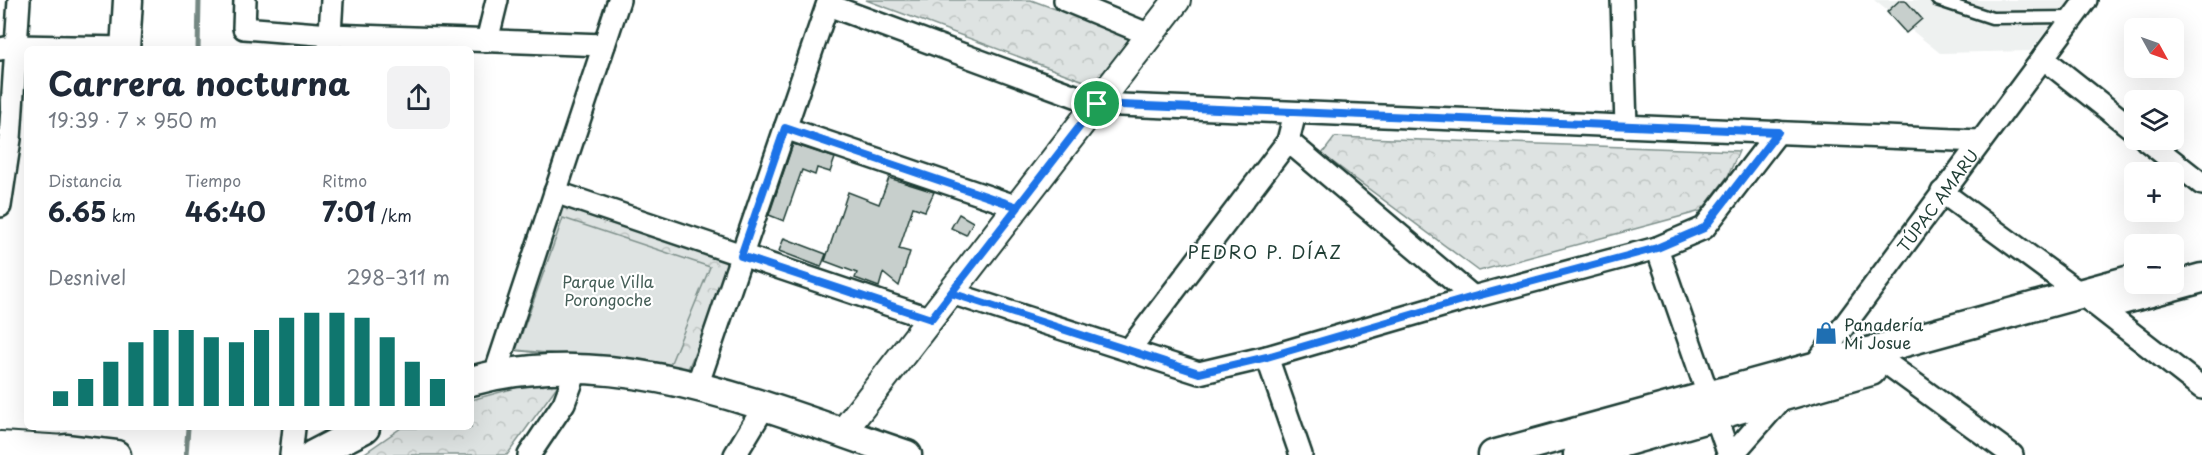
<!DOCTYPE html>
<html lang="es">
<head>
<meta charset="utf-8">
<style>
  :root { --surface:#fff; --page:#f2f2f3; --text:#1f2937; --muted:#747a83; --accent:#0f766e }
  body { margin:0; font-family:"Playpen Sans",sans-serif; background:var(--page); color:var(--text); height:100vh; display:flex; flex-direction:column; font-size:22px; white-space:nowrap }
  * { box-sizing:border-box; margin:0 }
  p { font-size:20px; color:var(--muted) }
  .icon { flex:none; width:33px; height:33px; fill:none; stroke:currentColor; stroke-width:2; stroke-linecap:round; stroke-linejoin:round }
  .map { position:relative; flex:1; overflow:hidden }
  .details { position:absolute; left:24px; top:46px; width:450px; height:384px; display:flex; flex-direction:column; background:var(--surface); border-radius:9px; box-shadow:0 6px 24px #0002 }
  .details>* { flex:none }
  .needle { width:39px; rotate:130deg }
  .controls { position:absolute; left:2124px; top:18px; display:grid; gap:12px }
  .controls a { display:grid; place-items:center; width:60px; height:60px; border-radius:9px; background:var(--surface); box-shadow:0 6px 24px #0002; font-size:30px }
  .pin { position:absolute; display:grid; place-items:center; width:51px; height:51px; color:#fff; margin:-26px; border:3px solid #fff; border-radius:50%; box-shadow:0 2px 6px #0007 }
  .round { display:grid; place-items:center; flex:none; width:63px; height:63px; border-radius:9px; background:var(--page) }
  .summary { display:flex; align-items:center; justify-content:space-between; height:102px; padding:0 24px }
  h1 { font-size:33px; font-weight:700; line-height:45px }
  .metrics { display:grid; grid-template-columns:repeat(3,1fr); gap:9px; height:102px; padding:6px 24px }
  .metrics div { display:grid; align-content:center }
  .metrics b { font-size:26px; font-weight:700 }
  .metrics small { font-size:16px; font-weight:400 }
  .metrics p { font-size:16px }
  .chart { height:168px; padding:12px 24px }
  .chart p { display:flex; justify-content:space-between }
  .chart svg { width:100%; height:108px; margin-top:6px; stroke:var(--accent); stroke-width:6 }
  .map>svg:first-child { display:block }
  .built { fill:#eef1f0 }
  .park { fill:url(#park-crowns); stroke:#7e908b; stroke-width:1.5 }
  .garden { fill:#dee3e2; stroke:#7e908b; stroke-width:1.5 }
  .lines { fill:none; stroke-linecap:round; stroke-linejoin:round }
  .stream { stroke:#758883; stroke-width:5 }
  .building { fill:#c7cfcc; stroke:#1f3d34; stroke-width:1.5 }
  .service-casing { stroke:#1f3d34; stroke-width:15 }
  .minor-casing { stroke:#1f3d34; stroke-width:26 }
  .tertiary-casing { stroke:#1f3d34; stroke-width:30 }
  .secondary-casing { stroke:#1f3d34; stroke-width:33 }
  .service { stroke:#fff; stroke-width:10 }
  .minor { stroke:#fff; stroke-width:21 }
  .tertiary { stroke:#fff; stroke-width:26 }
  .secondary { stroke:#fff; stroke-width:28 }
  .route-casing { stroke:#fff; stroke-width:12 }
  .route { stroke:#1a73e8; stroke-width:8 }
  .labels { text-anchor:middle; dominant-baseline:central; stroke-width:4.5; stroke-linejoin:round; paint-order:stroke }
  .street-label { font-size:16px; fill:#1f3d34; stroke:#fff }
  .park-label { font-size:16px; fill:#455e57; stroke:#fff }
  .poi-label { font-size:16px; fill:#1f3d34; stroke:#fff; text-anchor:start }
  .neighbourhood-label { font-size:18px; letter-spacing:1.5px; fill:#1f3d34; stroke:#fff }
</style>
</head>
<body>
<div class="map">
<svg width="2202" height="455" viewBox="0 0 2202 455">
  <defs>
    <pattern id="park-crowns" width="20" height="18" patternUnits="userSpaceOnUse" patternTransform="scale(1.5)"><rect width="20" height="18" fill="#dee3e2"/><path d="M2 6a3 3 0 1 1 6 0M12 15a3 3 0 1 1 6 0" fill="none" stroke="#bec4c2"/></pattern>
  </defs>
  <rect width="100%" height="100%" fill="#fff"/>
  <filter id="ink" filterUnits="userSpaceOnUse"><feTurbulence type="fractalNoise" baseFrequency=".0167" numOctaves="2"/><feDisplacementMap in="SourceGraphic" scale="12" xChannelSelector="R" yChannelSelector="G"/><feConvolveMatrix kernelMatrix="1 2 1 2 8 2 1 2 1" color-interpolation-filters="sRGB"/></filter>
  <g filter="url(#ink)">
    <path class="built" d="M1874,0h197l-41,51 -90,2z"/>
    <path class="park" d="M866,0h165l101,37 -37,48z
      M1335,137l404,14 -11,25 -27,35 -222,60 -157,-117z
      M563,202l172,56 -47,111 -175,-19z
      M566,374l-59,81h-145l39,-27h70v-28z"/>
    <path class="garden" d="M563,218l147,49 -40,98 -154,-15z"/>
    <g class="lines">
      <path class="stream" d="M198,50l1,-50
        M186,455l2,-27"/>
    </g>
    <path class="building" d="M1900,0h5l17,19 -16,14 -19,-21z
      M793,144l42,14 -5,14 -13,-4 -2,7 -13,-5 -18,51 -15,-6z
      M889,178l45,14 -9,19 -12,-4 -14,42 11,3 -11,34 -16,-13 -4,14 -24,-9 2,-5 -32,-12 23,-69 31,12z
      M959,214l14,8 -7,13 -15,-7z
      M784,238l42,16 -5,13 -42,-16z"/>
    <g class="lines">
      <g class="service-casing">
        <path id="service" d="M1937,0l55,18 80,-1"/>
      </g>
      <g class="minor-casing">
        <g id="minor">
          <path d="M245,0l-1,28 86,7 274,10"/>
          <path d="M1065,0l85,35"/>
          <path d="M1622,0l4,126"/>
          <path d="M828,5l269,99 883,37"/>
          <path d="M487,41l10,-41"/>
          <path d="M0,49l16,-3 109,2"/>
          <path d="M329,50l3,-50"/>
          <path d="M2043,58l91,72"/>
          <path d="M785,128l233,79"/>
          <path d="M2146,140l56,44"/>
          <path d="M1288,141l185,156"/>
          <path d="M555,192l376,127"/>
          <path d="M1942,192l155,114 105,82"/>
          <path d="M0,206l10,-67 9,-139"/>
          <path d="M951,293l248,80 68,-16 206,-60 184,-49"/>
          <path d="M1882,348l7,17 123,90"/>
          <path d="M1129,350l159,-209 7,-28"/>
          <path d="M1267,357l34,98"/>
          <path id="s1" d="M1812,369l274,-369"/>
          <path d="M495,374l124,-374"/>
          <path d="M697,386l132,-386"/>
          <path d="M291,455l3,-27"/>
          <path d="M529,455l35,-52 14,-37"/>
          <path d="M735,455l29,-48"/>
          <path d="M1729,455l-72,-207 47,-20 74,-96"/>
          <path d="M1732,455l53,-60"/>
        </g>
      </g>
      <g class="tertiary-casing">
        <path id="tertiary" d="M842,433l335,-433
          M0,445l66,4"/>
      </g>
      <g class="secondary-casing">
        <path id="secondary" d="M125,50l3,-50
          M2114,302l88,-24
          M471,381c146,-41 298,28 436,74
          M66,449l50,6
          M313,455l52,-27
          M1493,455l641,-176
          M1578,455l293,-84"/>
      </g>
      <use href="#service" class="service"/>
      <use href="#minor" class="minor"/>
      <use href="#tertiary" class="tertiary"/>
      <use href="#secondary" class="secondary"/>
    </g>
  </g>
  <g class="lines" filter="url(#ink)">
    <g class="route-casing">
      <path id="route" d="M1097,104c-55,72 -111,143 -166,215l-190,-63 44,-128 233,79 -67,86 248,80 68,-16 206,-60 184,-49 47,-20 74,-96 -681,-28"/>
    </g>
    <use href="#route" class="route"/>
  </g>
  <defs>
    <g id="shop-bare" transform="scale(1.8)"><path d="M-5-2.5h2.3a2.7 3.5 0 0 1 5.4 0H5L5.5 6h-11ZM-1.5-2.5h3a1.5 2.3 0 0 0-3 0Z" fill="#1f6fb2" stroke="#fff" stroke-width="2.5" paint-order="stroke"/></g>
  </defs>
  <g fill-rule="evenodd">
    <use href="#shop-bare" x="1826" y="333"/>
  </g>
  <g class="labels">
    <g class="street-label">
      <text stroke="none"><textPath href="#s1" startOffset="210">TÚPAC AMARU</textPath></text>
    </g>
    <g class="park-label">
      <text x="608" y="281">Parque Villa<tspan x="608" dy="18">Porongoche</tspan></text>
    </g>
    <g class="poi-label">
      <text x="1844" y="324">Panadería<tspan x="1844" dy="18">Mi Josue</tspan></text>
    </g>
    <g class="neighbourhood-label">
      <text x="1265" y="251">PEDRO P. DÍAZ</text>
    </g>
  </g>
</svg>
<div class="controls">
<a><svg class="needle" viewBox="-14 -14 28 28"><path d="M0-13l5 13h-10z" fill="#e53935"/><path d="M0 13l5-13h-10z" fill="#747a83"/></svg></a>
<a><svg class="icon" aria-label="layers" viewBox="0 0 24 24"><path d="M12 4l9 5-9 5-9-5zM3 14l9 5 9-5"/></svg></a>
<a>+</a>
<a>−</a>
</div>
<div class="pin" style="left:1097px;top:104px;background:#1e9e55"><svg class="icon" aria-label="arrive" viewBox="0 0 24 24"><path d="M6 21V4h12l-3 4 3 4H6"/></svg></div>
<section class="details">
<div class="summary"><div><h1>Carrera nocturna</h1><p>19:39 · 7 × 950 m</p></div><a class="round"><svg class="icon" aria-label="share" viewBox="0 0 24 24"><path d="M12 15V3M7 8l5-5 5 5M5 13v7h14v-7"/></svg></a></div>
<div class="metrics">
<div><p>Distancia</p><b>6.65<small> km</small></b></div>
<div><p>Tiempo</p><b>46:40</b></div>
<div><p>Ritmo</p><b>7:01<small> /km</small></b></div>
</div>
<div class="chart"><p><span>Desnivel</span>298–311 m</p>
<svg viewBox="0 0 160 44" preserveAspectRatio="none"><path d="M5 44V38M15 44V33M25 44V26M35 44V18M45 44V13M55 44V13M65 44V16M75 44V18M85 44V13M95 44V8M105 44V6M115 44V6M125 44V8M135 44V16M145 44V26M155 44V33"/></svg>
</div>
</section>
</div>
</body>
</html>
